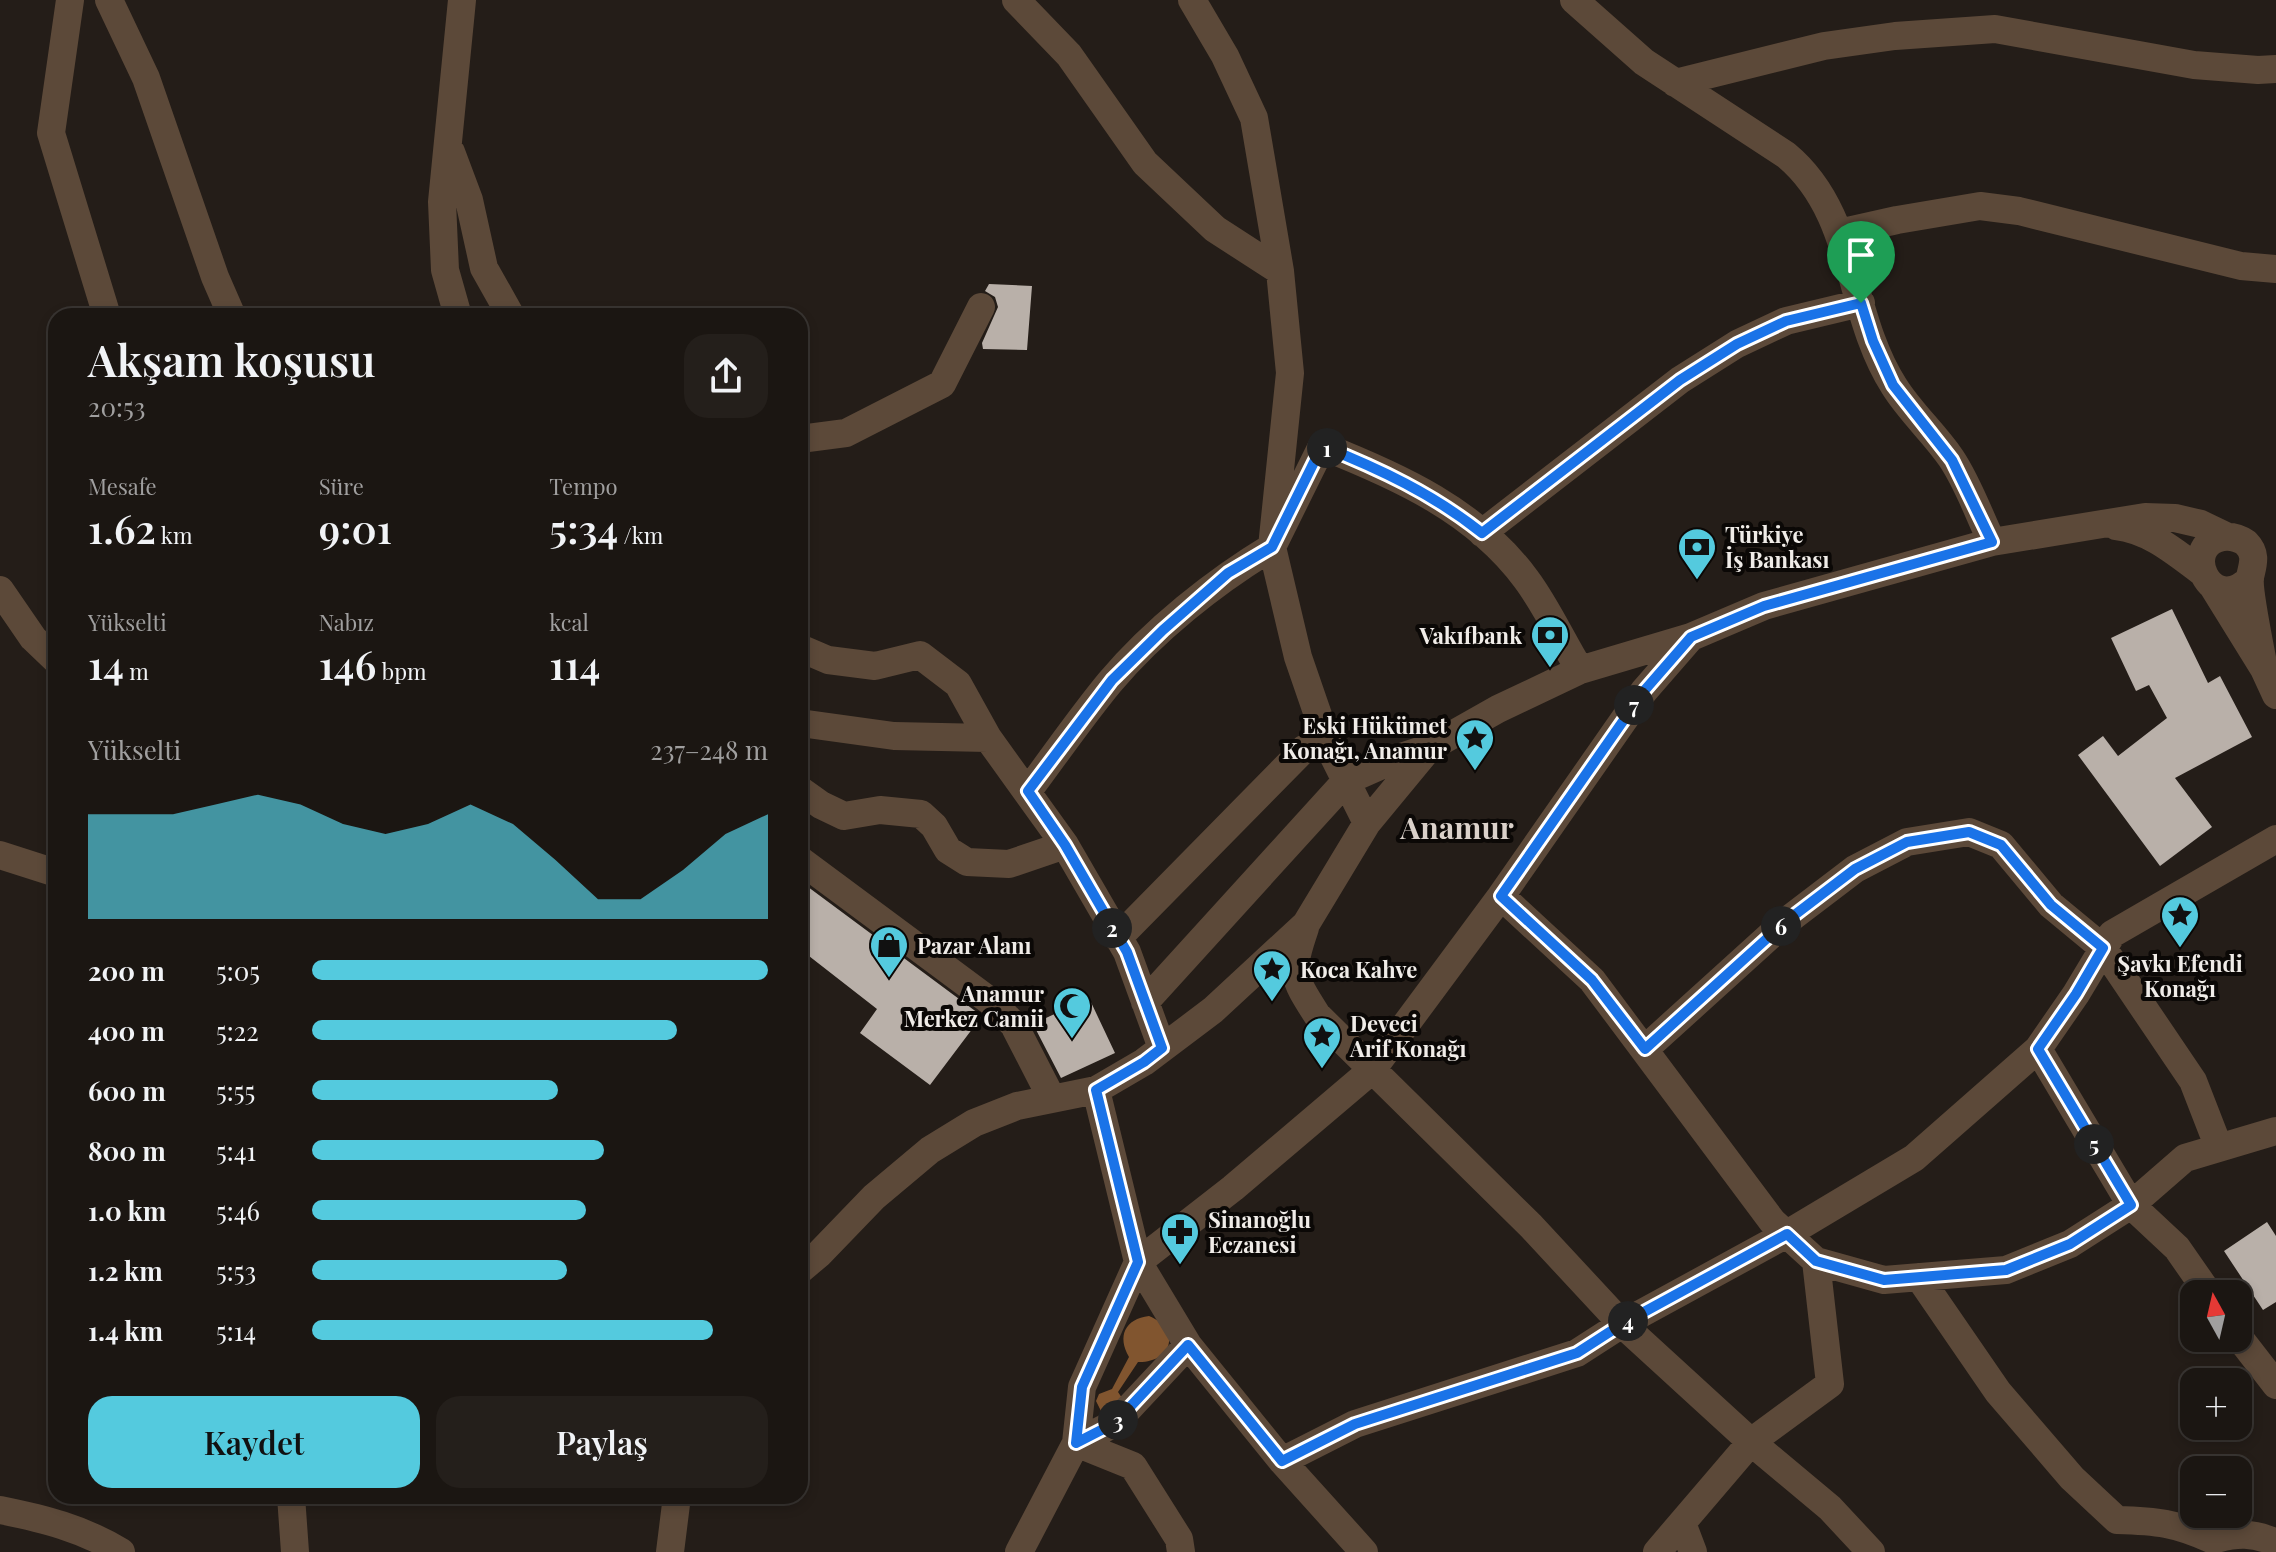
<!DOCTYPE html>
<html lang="tr">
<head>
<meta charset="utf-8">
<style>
  :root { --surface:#1b1612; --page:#241f1b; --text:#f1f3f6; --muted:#a09f9f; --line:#393532; --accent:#54cade }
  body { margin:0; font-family:"Playfair Display",serif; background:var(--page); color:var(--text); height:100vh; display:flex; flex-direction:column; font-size:30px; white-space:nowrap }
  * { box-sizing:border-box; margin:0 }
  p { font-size:26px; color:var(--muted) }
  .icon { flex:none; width:44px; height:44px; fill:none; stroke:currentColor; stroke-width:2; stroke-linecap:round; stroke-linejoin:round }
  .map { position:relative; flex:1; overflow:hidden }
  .drawer { position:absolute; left:48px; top:308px; width:760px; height:1196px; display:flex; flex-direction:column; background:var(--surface); border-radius:24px; box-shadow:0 4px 12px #0003,0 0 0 2px var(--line) }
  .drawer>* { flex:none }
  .needle { width:52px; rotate:352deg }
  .tools { position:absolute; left:2180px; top:1280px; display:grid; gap:16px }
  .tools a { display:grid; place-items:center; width:72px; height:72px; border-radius:16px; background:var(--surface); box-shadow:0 4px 12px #0003,0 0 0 2px var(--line); font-size:40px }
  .pin { position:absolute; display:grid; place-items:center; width:68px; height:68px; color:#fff; margin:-82px -34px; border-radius:50% 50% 50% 0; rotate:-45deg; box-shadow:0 0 8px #0007 }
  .pin .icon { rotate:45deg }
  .km { position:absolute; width:40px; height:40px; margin:-20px; border-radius:50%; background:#222; color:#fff; font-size:22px; line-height:40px; text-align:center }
  .round { display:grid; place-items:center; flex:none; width:84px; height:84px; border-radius:24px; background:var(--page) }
  .overview { display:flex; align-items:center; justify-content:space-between; height:136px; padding:0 40px }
  h1 { font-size:44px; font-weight:600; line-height:60px }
  .stats { display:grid; grid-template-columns:repeat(3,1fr); gap:12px; height:136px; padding:8px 40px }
  .stats div { display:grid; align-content:center }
  .stats b { font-size:40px; font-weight:600 }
  .stats small { font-size:22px; font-weight:400 }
  .stats p { font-size:22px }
  .chart { height:224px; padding:16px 40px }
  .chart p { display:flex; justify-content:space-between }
  .chart svg { width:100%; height:144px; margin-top:8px; fill:var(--accent); opacity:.7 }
  .button { display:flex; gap:16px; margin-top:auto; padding:16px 40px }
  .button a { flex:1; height:92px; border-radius:24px; background:var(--accent); color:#111; font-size:32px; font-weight:600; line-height:92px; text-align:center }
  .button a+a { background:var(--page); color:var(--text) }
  ul { padding:0 40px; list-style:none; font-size:26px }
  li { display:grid; grid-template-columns:128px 96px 1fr; align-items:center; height:60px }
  li i { height:20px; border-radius:10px; background:var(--accent) }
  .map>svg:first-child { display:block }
  .water { fill:#81552f }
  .building { fill:#b9b0a9 }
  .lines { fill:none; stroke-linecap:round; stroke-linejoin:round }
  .minor { stroke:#5c4939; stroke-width:28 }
  .route-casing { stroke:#fff; stroke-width:16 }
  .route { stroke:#1a73e8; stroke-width:10 }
  .labels { text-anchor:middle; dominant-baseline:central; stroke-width:8; stroke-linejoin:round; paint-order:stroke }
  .poi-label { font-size:22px; font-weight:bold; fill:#f0ece8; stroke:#0b0806; text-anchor:start }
  .district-label { font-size:30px; font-weight:bold; fill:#dad1ca; stroke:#0b0806 }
</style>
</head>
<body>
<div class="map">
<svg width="2276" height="1552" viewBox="0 0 2276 1552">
  <rect width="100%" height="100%" fill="#241d18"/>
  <path class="water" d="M1149,1316c33,14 23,47 -11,46l-20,30 4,6 -14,17 -6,-2 -6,-12 3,-7 13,-5 17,-32c-12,-21 -4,-38 20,-41z"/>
  <path class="building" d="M989,284l43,2 -5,64 -44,-1 -1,-6 16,-36 -3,-10 -10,-6z
    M2172,609l36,74 12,-7 32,61 -77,41 37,49 -52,39 -82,-111 25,-19 15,20 49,-38 -18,-33 -13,6 -25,-53z
    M800,881l182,135 -52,69 -70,-52 17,-24 -77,-60z
    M1089,998l26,55 -54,25 -28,-54z
    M2267,1222l9,14v66l-13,8 -39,-59z"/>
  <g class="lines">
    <path class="minor" d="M70,0l-19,133 56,183
      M109,0l37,78 69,199 17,39
      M1016,0l53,55 76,108 70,66 65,42
      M1574,0l70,62 142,93c71,59 61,158 108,231 16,26 40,47 57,72 17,25 28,57 41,84
      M1675,83l149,-37 71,-10 100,-7 199,36 64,5 18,-1
      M451,152l18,48 15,68 27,48
      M1839,233l58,-13 83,-14 39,5 222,55 35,3
      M458,316l-13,-46 -3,-68 20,-202
      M800,439l46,-6 96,-49 39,-77
      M2116,526c34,4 59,26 86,46
      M1482,533l198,-153 57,-36 49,-23 75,-18
      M2250,579c-40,39 -72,-34 -27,-42 8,-1 16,1 23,6 11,11 7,21 4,34 -2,14 11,74 14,92
      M2212,585l52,84 12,26
      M0,590l33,48 23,22
      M800,648l28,12 47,6 45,-11 38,29 30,54 77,107 62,107 35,96
      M800,723l94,13 94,2
      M800,790l21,15 23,11 36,-6 41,4 13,12 14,24 19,12 42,2 56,-19
      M1028,791c27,-36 53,-74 82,-109 44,-52 104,-100 162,-135l18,-174 -10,-102 -26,-153 -29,-62 -33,-56
      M1367,823l-38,-76 -31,-90 -26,-110 50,-101c76,30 154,65 204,133 21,28 36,62 54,91
      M0,855l56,18
      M800,860l194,144 20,21 37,72
      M1501,896l91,84 180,241 44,40 68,19 122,-10 64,-26 61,-39 54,-47 91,-27
      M1305,928c-15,44 -13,48 12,87l214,211 91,98 129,118 79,66 41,44
      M1118,938l186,-189 25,-2
      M1145,1002l201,-221 52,-23 30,-10
      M1645,1049l139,-126 71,-54 52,-27 62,-10 32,13 50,60 52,43 90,133 26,67
      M2038,1049l93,156 46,43 32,46
      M1096,1090l42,172 50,83 94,116 82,91
      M800,1270l19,-16 55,-57 56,-47 44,-27 43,-17 79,-16 48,-28 69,-52 93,-86 61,-101 62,-75 69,-39 82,-39 111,-33
      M1919,1277l79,115 74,86 45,42c40,1 59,3 96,20 22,-7 41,-8 63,3
      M2238,1336l38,49
      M1076,1443l57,23 46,73 2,13
      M1076,1443l39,-20 73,-78
      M1282,1461l73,-37 222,-71 45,-29 165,-90 127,-76 124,-109 38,-55 36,-60 164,-95
      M291,1496l4,56
      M0,1510c44,9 82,18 121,42
      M1682,1523l11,29
      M670,1552l7,-56
      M1019,1552l57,-109 6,-56 56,-125 95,-74 139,-118 129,-174 143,-205 47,-54 73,-31 228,-64 153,-25 30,1 26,6 25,12
      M1657,1552l94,-110 79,-58 -14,-123"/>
  </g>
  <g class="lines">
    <g class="route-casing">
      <path id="route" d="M1861,303l12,38 20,44 59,75 40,82 -228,64 -73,31 -47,54 -143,205 91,84 53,69 139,-126 71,-54 52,-27 62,-10 32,13 50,60 52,43 -27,46 -38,55 93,156 -61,39 -64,26 -122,10 -68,-19 -29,-27 -165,90 -45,29 -222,71 -73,37 -94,-116 -73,78 -39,20 6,-56 56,-125 -42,-172 48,-28 18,-14 -35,-96 -62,-107 -37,-54 84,-111 51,-50 65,-57 44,-26 50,-101c58,23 111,48 160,87l198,-153 57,-36 49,-23z"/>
    </g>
    <use href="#route" class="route"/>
  </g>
  <defs>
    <g id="bank-pin" transform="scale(2)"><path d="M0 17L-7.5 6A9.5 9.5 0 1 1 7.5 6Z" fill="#54cade" stroke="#0b0806"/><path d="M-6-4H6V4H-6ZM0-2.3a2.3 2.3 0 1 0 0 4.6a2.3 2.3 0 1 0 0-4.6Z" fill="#111"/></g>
    <g id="sight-pin" transform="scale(2)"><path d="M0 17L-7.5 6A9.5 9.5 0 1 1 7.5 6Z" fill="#54cade" stroke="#0b0806"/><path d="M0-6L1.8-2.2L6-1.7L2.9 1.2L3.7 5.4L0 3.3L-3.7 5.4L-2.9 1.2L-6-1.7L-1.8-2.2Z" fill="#111"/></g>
    <g id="shop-pin" transform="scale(2)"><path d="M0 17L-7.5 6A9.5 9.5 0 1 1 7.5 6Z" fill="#54cade" stroke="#0b0806"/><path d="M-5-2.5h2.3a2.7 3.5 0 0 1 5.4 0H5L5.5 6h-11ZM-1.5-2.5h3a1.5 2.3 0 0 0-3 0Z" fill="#111"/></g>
    <g id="mosque-pin" transform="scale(2)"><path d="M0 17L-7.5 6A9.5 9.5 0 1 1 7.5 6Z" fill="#54cade" stroke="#0b0806"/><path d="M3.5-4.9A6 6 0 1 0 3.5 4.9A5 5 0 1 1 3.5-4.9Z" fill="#111"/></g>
    <g id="pharmacy-pin" transform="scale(2)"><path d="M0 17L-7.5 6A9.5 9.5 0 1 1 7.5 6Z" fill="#54cade" stroke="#0b0806"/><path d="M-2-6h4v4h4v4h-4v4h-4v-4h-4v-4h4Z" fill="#111"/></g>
  </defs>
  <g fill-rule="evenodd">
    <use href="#bank-pin" x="1697" y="547"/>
    <use href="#bank-pin" x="1550" y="635"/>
    <use href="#sight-pin" x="1475" y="738"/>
    <use href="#sight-pin" x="2180" y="915"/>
    <use href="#shop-pin" x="889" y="945"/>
    <use href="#sight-pin" x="1272" y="969"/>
    <use href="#mosque-pin" x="1072" y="1006"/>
    <use href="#sight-pin" x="1322" y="1036"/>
    <use href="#pharmacy-pin" x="1180" y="1232"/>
  </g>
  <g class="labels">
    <g class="poi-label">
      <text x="1725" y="534">Türkiye<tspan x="1725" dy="25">İş Bankası</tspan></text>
      <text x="1522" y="635" text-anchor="end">Vakıfbank</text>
      <text x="1447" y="725" text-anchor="end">Eski Hükümet<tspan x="1447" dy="25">Konağı, Anamur</tspan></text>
      <text x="917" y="945">Pazar Alanı</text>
      <text x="2180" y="963" text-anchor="middle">Şavkı Efendi<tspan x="2180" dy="25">Konağı</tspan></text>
      <text x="1300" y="969">Koca Kahve</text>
      <text x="1044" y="993" text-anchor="end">Anamur<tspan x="1044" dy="25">Merkez Camii</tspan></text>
      <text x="1350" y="1023">Deveci<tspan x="1350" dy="25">Arif Konağı</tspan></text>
      <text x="1208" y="1219">Sinanoğlu<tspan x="1208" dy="25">Eczanesi</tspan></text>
    </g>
    <g class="district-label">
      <text x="1457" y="827">Anamur</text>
    </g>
  </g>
</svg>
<div class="tools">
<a><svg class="needle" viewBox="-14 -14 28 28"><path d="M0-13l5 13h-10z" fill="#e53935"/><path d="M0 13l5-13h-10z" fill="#a09f9f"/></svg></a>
<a>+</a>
<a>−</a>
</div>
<div class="pin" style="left:1861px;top:303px;background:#1e9e55"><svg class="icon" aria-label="arrive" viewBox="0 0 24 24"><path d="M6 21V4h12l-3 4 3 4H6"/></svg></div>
<b class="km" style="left:1327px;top:448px">1</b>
<b class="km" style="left:1112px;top:928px">2</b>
<b class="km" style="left:1118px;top:1420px">3</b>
<b class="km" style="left:1628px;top:1321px">4</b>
<b class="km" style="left:2094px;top:1144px">5</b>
<b class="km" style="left:1781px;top:926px">6</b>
<b class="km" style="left:1634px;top:705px">7</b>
<section class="drawer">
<div class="overview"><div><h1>Akşam koşusu</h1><p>20:53</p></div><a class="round"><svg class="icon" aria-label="share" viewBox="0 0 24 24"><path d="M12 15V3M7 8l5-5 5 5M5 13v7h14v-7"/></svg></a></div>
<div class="stats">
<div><p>Mesafe</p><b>1.62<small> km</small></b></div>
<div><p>Süre</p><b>9:01</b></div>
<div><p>Tempo</p><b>5:34<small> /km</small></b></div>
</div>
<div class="stats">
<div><p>Yükselti</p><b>14<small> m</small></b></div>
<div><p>Nabız</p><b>146<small> bpm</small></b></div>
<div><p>kcal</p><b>114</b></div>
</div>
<div class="chart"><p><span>Yükselti</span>237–248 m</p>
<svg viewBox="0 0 160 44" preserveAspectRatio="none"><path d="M0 44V12L10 12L20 12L30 9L40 6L50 9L60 15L70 18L80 15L90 9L100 15L110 26L120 38L130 38L140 29L150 18L160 12V44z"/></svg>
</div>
<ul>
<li><b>200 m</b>5:05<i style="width:100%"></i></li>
<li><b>400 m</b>5:22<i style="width:80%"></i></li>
<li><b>600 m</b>5:55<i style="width:54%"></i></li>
<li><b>800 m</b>5:41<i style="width:64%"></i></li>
<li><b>1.0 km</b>5:46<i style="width:60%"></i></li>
<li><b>1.2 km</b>5:53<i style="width:56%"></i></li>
<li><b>1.4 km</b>5:14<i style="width:88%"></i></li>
</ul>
<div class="button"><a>Kaydet</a><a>Paylaş</a></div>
</section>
</div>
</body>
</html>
